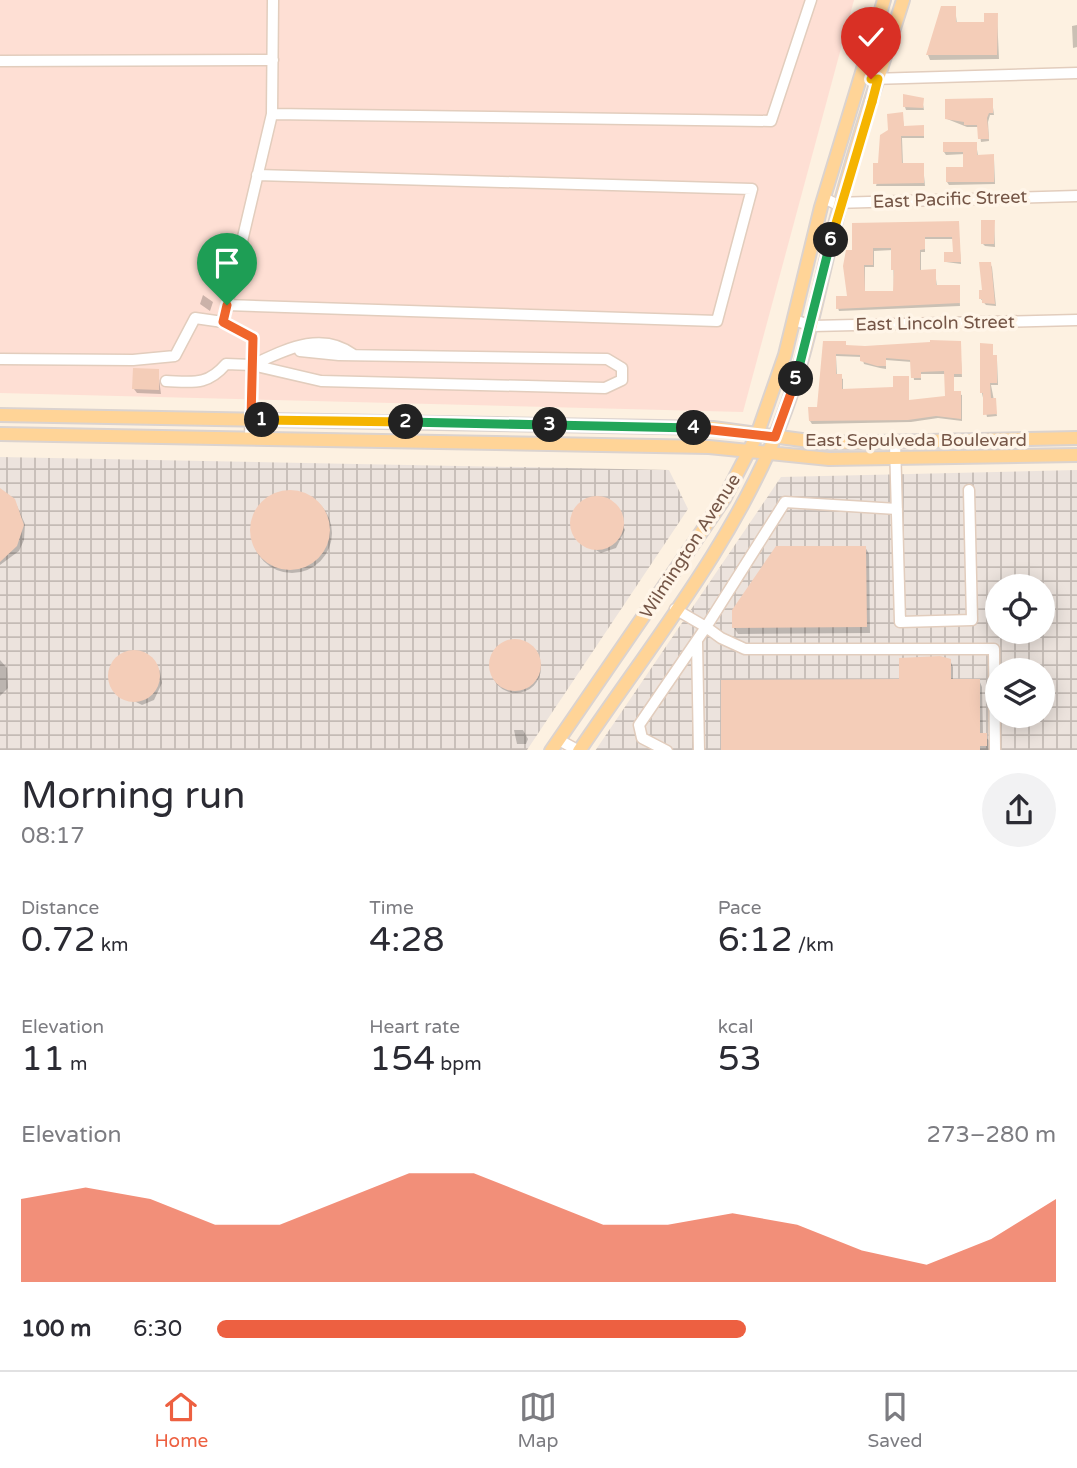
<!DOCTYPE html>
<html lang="en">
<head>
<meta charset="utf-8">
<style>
  :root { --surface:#fff; --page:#f2f2f3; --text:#2b2b33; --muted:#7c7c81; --line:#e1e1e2; --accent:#ed6041 }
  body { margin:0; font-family:"Varela Round",sans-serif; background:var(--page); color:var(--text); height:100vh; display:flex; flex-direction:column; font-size:26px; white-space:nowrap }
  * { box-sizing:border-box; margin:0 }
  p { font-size:23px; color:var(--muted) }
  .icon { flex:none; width:38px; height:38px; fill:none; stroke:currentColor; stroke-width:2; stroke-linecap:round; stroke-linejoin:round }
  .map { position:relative; height:750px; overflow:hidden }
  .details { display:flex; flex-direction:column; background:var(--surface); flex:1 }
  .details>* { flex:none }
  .controls { position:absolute; left:985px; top:574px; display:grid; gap:14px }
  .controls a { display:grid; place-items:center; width:70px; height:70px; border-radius:50%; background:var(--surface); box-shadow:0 4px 18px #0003; font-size:35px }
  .pin { position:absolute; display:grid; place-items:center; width:60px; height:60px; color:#fff; margin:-72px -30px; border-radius:50% 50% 50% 0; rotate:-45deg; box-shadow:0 0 7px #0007 }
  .pin .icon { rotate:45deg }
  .km { position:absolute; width:35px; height:35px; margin:-18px; border-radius:50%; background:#222; color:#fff; font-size:19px; line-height:35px; text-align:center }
  .round { display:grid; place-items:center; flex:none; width:74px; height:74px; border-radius:37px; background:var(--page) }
  .head { display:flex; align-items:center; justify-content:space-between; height:119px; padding:0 21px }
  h1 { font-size:38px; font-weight:600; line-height:52px }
  .figures { display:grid; grid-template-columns:repeat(3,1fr); gap:10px; height:119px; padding:7px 21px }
  .figures div { display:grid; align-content:center }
  .figures b { font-size:35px; font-weight:600 }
  .figures small { font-size:19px; font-weight:400 }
  .figures p { font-size:19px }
  .chart { height:196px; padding:14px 21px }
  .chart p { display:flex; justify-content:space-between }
  .chart svg { width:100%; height:126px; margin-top:7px; fill:var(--accent); opacity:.7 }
  ul { padding:0 21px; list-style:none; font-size:23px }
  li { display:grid; grid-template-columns:112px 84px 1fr; align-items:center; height:52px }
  li i { height:18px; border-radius:9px; background:var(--accent) }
  .tab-bar { display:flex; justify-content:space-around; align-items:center; height:98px; border-top:2px solid var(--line); background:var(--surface); font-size:19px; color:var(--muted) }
  .tab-bar a { display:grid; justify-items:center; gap:4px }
  .tab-bar .selected { color:var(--accent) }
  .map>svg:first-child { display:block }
  .commercial { fill:#fedfd4 }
  .industrial { fill:url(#industrial-grid); fill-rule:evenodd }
  .shadow { fill:#0003; fill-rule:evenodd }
  .building { fill:#f4cdb8; fill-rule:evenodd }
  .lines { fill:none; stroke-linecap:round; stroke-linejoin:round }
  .minor-casing { stroke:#e2cdbd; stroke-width:13 }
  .major-casing { stroke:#dbd3cf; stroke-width:16 }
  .minor { stroke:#fff; stroke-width:10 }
  .major { stroke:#ffd497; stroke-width:12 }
  .split-1-casing { stroke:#fff; stroke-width:14 }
  .split-2-casing { stroke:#fff; stroke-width:14 }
  .split-3-casing { stroke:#fff; stroke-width:14 }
  .split-4-casing { stroke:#fff; stroke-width:14 }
  .split-5-casing { stroke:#fff; stroke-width:14 }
  .split-6-casing { stroke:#fff; stroke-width:14 }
  .split-7-casing { stroke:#fff; stroke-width:14 }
  .split-8-casing { stroke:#fff; stroke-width:14 }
  .split-1 { stroke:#f0652b; stroke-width:9 }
  .split-2 { stroke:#f5b400; stroke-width:9 }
  .split-3 { stroke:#22a559; stroke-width:9 }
  .split-4 { stroke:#22a559; stroke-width:9 }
  .split-5 { stroke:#f0652b; stroke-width:9 }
  .split-6 { stroke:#22a559; stroke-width:9 }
  .split-7 { stroke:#f5b400; stroke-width:9 }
  .split-8 { stroke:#f5b400; stroke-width:9 }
  .labels { text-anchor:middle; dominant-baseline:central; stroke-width:7; stroke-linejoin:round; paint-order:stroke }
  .street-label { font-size:18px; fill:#755647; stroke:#fff5e8 }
</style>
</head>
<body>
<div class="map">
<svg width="1077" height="751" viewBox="0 0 1077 751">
  <defs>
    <pattern id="industrial-grid" width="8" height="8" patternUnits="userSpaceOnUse" patternTransform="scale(1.75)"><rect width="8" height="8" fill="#ece3dd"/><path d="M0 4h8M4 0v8" fill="none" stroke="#c4bbb5"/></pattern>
  </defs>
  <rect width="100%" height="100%" fill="#fdf1e1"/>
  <path class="commercial" d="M0,0h854l-111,412 -743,-19z"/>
  <path class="industrial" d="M0,457l669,13 19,39 -161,241 -527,1z
    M1077,470v280l-482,1 186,-274zM998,586h45v46h-45zM998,670h45v46h-45z"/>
  <path class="shadow" d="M942,8h13l2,16h28l12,-9 2,44 -69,1 -2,-5z
    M1077,25v22l-4,1 -1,-22z
    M922,99l2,11h-18l-1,-3z
    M992,100l2,15h-4l-2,7 1,19 -8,1 -2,-15h-12l-20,-8z
    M902,114l2,13h19l1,3v8h-22l1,27h20l2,21h-49l14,-55z
    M976,143l2,13h15l1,3 1,25 -46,1 -2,-3 18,-13v-15l-19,1 -2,-3z
    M994,222l1,25 -10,-1 -2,-2z
    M958,223l3,41 -15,-2v-8h8v-15h-29v13h-4v19h14l2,16 22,-1 1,20 -121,5 -1,-3 11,-10 -1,-46zM893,250l1,43h-29v-26h9v-16z
    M990,264l2,3 4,39 -10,-1 -6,-7z
    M203,295l10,7 -3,9 -10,-7z
    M824,343h21l1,4 114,-4 2,34h-8v16l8,2v26l-24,-3 -27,4 -99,2 -2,-3 8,-12zM836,356l26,1 2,7 16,4 6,1v-9l26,2 2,18h7v-6h25l1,24 -38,4 -1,-24 -13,11 -52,2v-12l-6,-3z
    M991,346l2,11 4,3 1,25h-7l6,31 -10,1 -5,-24z
    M158,371l3,23 -24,-1 -3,-4z
    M0,491l17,15 8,18 -1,16 -5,11 -19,14z
    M252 533a40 40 0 1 1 80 0a40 40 0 1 1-80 0Z
    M598,499l16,6 11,25 -9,18 -15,5 -21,-12 -7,-19 5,-15z
    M865,547l4,7 1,79 -132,1 -4,-6z
    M491 668a25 25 0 1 1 50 0a25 25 0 1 1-50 0Z
    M133,651l18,7 9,13 2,12 -8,17 -12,5 -26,-13 -6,-19 8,-15z
    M0,660l7,8 1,20 -8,8z
    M950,660l3,7v14l26,-1 3,7 1,48 7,6v10h-267z
    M514,730h9l5,9 -2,5h-9z"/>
  <path class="building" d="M941,6h15v16h28v-9h14l-1,42h-71z
    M903,94l21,4 -1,10 -20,-1z
    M993,98v15h-4l-2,5 2,21h-11l-1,-14h-13v-3l-19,-3v-20z
    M903,112l1,14 20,-1v11h-23l1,27h22v20l-51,1v-21h5l2,-28 8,-5 -1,-16z
    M943,142h34v13l17,-1v28h-48v-15h17v-15h-20z
    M981,220h14l-1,24h-13z
    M959,221l2,41h-17v-10h9l-1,-15h-27v12l-5,1v20l16,-1v16h24v18l-124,6v-13h11l-4,-30 3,-16h6v-27zM873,248h18v22h3l-1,21h-28l-1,-26h9z
    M979,262h12l4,42 -13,-1v-4h-3v-9h3z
    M930,340l31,1 1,33h-8v17h7v28l-25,-3 -28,4 -99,1 -1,-14h9l6,-66h23v4l19,1 65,-4zM836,354l24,1v6l17,5h9v-8l24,2 1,18h10v-6l23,-1 1,25 -36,4v-24h-16v11l-51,2v-15h-6z
    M980,343l13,1v11h4v28h-7l1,15h5l1,16 -14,1v-22h-3z
    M133,368l26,1v21l-27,-1z
    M0,488l15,11 9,26 -7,21 -17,16z
    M250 530a40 40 0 1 1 80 0a40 40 0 1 1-80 0Z
    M570 523a27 27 0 1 1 54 0a27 27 0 1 1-54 0Z
    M776,546h90l1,81 -135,1v-18z
    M489 665a26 26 0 1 1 52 0a26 26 0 1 1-52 0Z
    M108 676a26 26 0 1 1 52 0a26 26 0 1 1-52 0Z
    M940,656l11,3v20h29v54h7v13h-7v5h-259v-71l178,-1v-21z"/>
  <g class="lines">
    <g class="minor-casing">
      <path id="minor" d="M0,61l273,-1
        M861,73l10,6 206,-6
        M272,114l1,-114
        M824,198l10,5 243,-7
        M227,305l490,16 35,-132 -495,-14
        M794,320l18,6 265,-6
        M0,359l133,1 42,-4 20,-38 28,4
        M252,365c33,-15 69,-35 102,-10
        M166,381c27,1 41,5 60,-17l26,1 69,16 284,7 17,-8v-12l-15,-9 -268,-4 -39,-4
        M250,438l3,-100 -30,-16 49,-208 499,7 40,-121
        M895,443l5,179 72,-2 -3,-130
        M675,609l31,18 79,-125 112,7
        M697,641l2,110
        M559,740l20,11
        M667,751l-25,-13 -3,-13 67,-98 15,11 24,11h249l1,102"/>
    </g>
    <g class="major-casing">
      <path id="major" d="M0,415l713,13 111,15 253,-5
        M0,434l709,13 120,12 248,-4
        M551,751l173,-252 33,-64 28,-80 36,-148 63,-207
        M579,751c70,-104 154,-207 200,-324 28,-69 40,-142 59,-214 18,-72 43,-142 65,-213"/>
    </g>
    <use href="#minor" class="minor"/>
    <use href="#major" class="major"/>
  </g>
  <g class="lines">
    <g class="split-1-casing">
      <path id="split-1" d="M227,305l-4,17 30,16 -2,81 11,1"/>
    </g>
    <g class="split-2-casing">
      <path id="split-2" d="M262,420l144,2"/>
    </g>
    <g class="split-3-casing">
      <path id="split-3" d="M406,422l144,3"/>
    </g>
    <g class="split-4-casing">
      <path id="split-4" d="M550,425l144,3"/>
    </g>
    <g class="split-5-casing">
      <path id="split-5" d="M694,428l81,9 21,-58"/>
    </g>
    <g class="split-6-casing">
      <path id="split-6" d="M796,379l35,-139"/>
    </g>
    <g class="split-7-casing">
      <path id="split-7" d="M831,240l41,-138"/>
    </g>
    <g class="split-8-casing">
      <path id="split-8" d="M871,79h7l-6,23"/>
    </g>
    <use href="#split-1" class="split-1"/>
    <use href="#split-2" class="split-2"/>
    <use href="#split-3" class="split-3"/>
    <use href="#split-4" class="split-4"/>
    <use href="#split-5" class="split-5"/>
    <use href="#split-6" class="split-6"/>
    <use href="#split-7" class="split-7"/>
    <use href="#split-8" class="split-8"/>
  </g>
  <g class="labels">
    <g class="street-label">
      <text transform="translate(950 199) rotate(-2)">East Pacific Street</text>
      <text transform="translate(935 323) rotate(-1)">East Lincoln Street</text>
      <text x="916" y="440">East Sepulveda Boulevard</text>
      <text transform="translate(690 546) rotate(-57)">Wilmington Avenue</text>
    </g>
  </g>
</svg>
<div class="controls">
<a><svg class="icon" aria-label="locate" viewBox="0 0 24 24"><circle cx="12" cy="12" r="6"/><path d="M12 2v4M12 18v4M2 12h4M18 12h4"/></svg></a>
<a><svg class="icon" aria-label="layers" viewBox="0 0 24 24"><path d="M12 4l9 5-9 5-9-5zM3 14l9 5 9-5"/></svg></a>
</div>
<div class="pin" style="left:227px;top:305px;background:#1e9e55"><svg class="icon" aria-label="arrive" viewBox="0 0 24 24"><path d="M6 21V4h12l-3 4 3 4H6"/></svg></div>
<div class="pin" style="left:871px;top:79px;background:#d93025"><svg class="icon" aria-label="check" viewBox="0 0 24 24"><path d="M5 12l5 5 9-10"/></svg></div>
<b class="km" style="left:262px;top:420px">1</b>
<b class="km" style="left:406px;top:422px">2</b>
<b class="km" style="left:550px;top:425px">3</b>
<b class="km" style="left:694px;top:428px">4</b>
<b class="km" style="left:796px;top:379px">5</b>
<b class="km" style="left:831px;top:240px">6</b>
</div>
<section class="details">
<div class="head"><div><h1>Morning run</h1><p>08:17</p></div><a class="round"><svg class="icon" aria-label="share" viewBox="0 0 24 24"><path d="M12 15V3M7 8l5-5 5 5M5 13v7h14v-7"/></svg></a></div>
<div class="figures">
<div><p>Distance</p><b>0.72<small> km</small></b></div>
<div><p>Time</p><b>4:28</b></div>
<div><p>Pace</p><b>6:12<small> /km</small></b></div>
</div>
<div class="figures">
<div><p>Elevation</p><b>11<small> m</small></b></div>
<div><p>Heart rate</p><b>154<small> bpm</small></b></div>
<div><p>kcal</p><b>53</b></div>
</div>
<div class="chart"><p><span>Elevation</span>273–280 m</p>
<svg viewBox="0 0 160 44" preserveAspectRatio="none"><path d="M0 44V15L10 11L20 15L30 24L40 24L50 15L60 6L70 6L80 15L90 24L100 24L110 20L120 24L130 33L140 38L150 29L160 15V44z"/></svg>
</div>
<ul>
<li><b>100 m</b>6:30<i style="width:63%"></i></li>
</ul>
</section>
<nav class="tab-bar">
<a class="selected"><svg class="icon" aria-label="home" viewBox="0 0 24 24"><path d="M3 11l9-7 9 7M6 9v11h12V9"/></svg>Home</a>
<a><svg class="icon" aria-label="map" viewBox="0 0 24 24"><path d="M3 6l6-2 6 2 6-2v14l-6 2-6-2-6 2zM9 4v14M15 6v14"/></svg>Map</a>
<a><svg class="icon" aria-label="saved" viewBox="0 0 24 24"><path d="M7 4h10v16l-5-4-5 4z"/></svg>Saved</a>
</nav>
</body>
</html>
